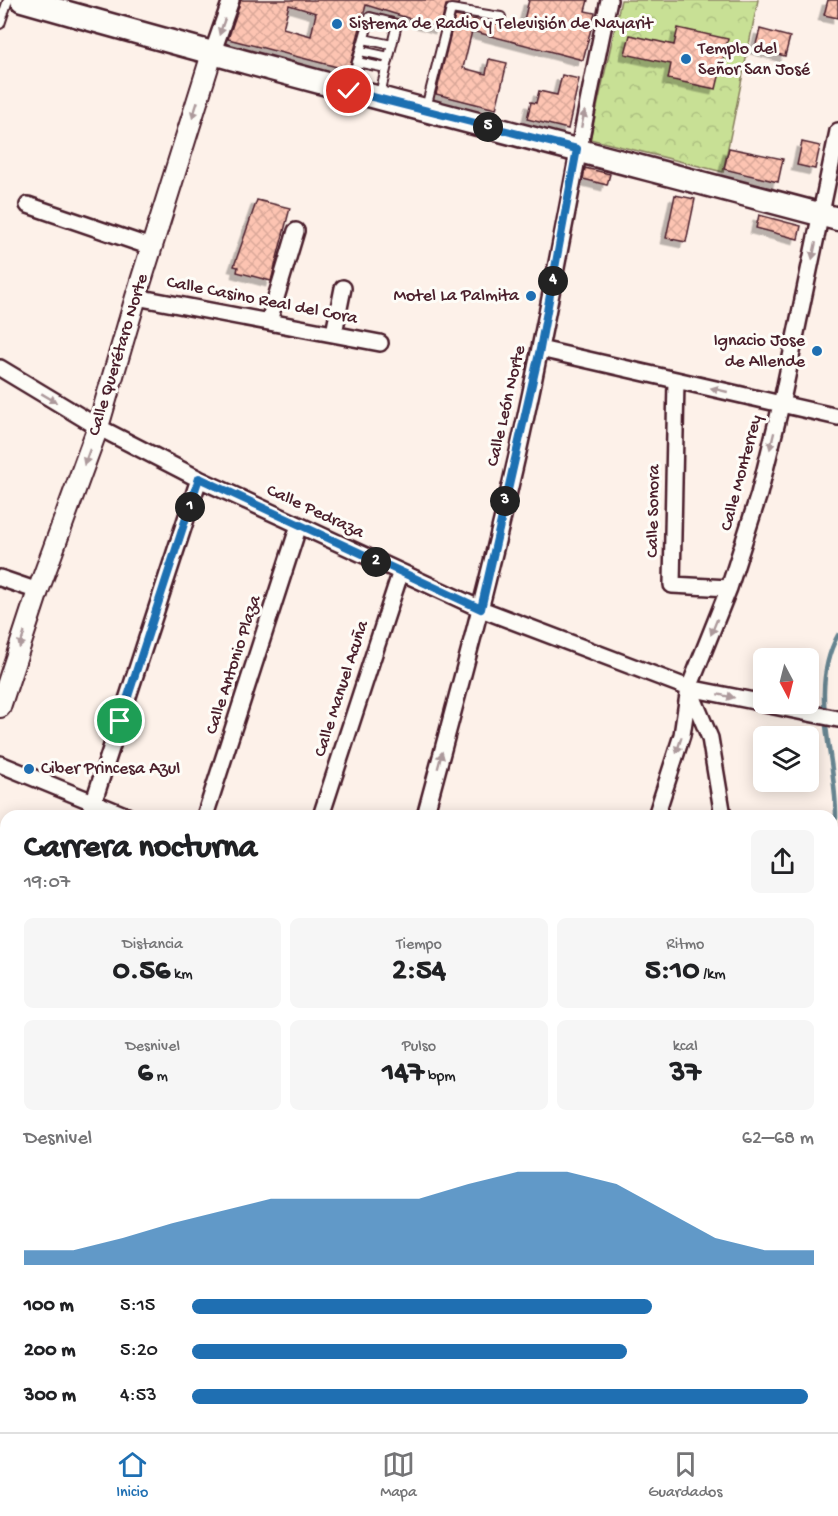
<!DOCTYPE html>
<html lang="es">
<head>
<meta charset="utf-8">
<style>
  :root { --surface:#fff; --page:#f6f6f6; --text:#202124; --muted:#757577; --line:#e0e0e0; --accent:#1f6fb2 }
  body { margin:0; font-family:"Gochi Hand",sans-serif; background:var(--page); color:var(--text); height:100vh; display:flex; flex-direction:column; font-size:22px; white-space:nowrap }
  * { box-sizing:border-box; margin:0 }
  p { font-size:20px; color:var(--muted) }
  .icon { flex:none; width:33px; height:33px; fill:none; stroke:currentColor; stroke-width:2; stroke-linecap:round; stroke-linejoin:round }
  .map { position:relative; flex:1; overflow:hidden }
  .side { position:absolute; left:0px; top:810px; width:838px; height:622px; display:flex; flex-direction:column; background:var(--surface); border-radius:18px 18px 0 0; box-shadow:0 3px 15px #0003 }
  .side>* { flex:none }
  .needle { width:39px; rotate:173deg }
  .fabs { position:absolute; left:753px; top:648px; display:grid; gap:12px }
  .fabs a { display:grid; place-items:center; width:66px; height:66px; border-radius:9px; background:var(--surface); box-shadow:0 3px 15px #0003; font-size:30px }
  .pin { position:absolute; display:grid; place-items:center; width:51px; height:51px; color:#fff; margin:-26px; border:3px solid #fff; border-radius:50%; box-shadow:0 2px 6px #0007 }
  .km { position:absolute; width:30px; height:30px; margin:-15px; border-radius:50%; background:#222; color:#fff; font-size:16px; line-height:30px; text-align:center }
  .round { display:grid; place-items:center; flex:none; width:63px; height:63px; border-radius:9px; background:var(--page) }
  .overview { display:flex; align-items:center; justify-content:space-between; height:102px; padding:0 24px }
  h1 { font-size:33px; font-weight:700; line-height:45px }
  .stats { display:grid; grid-template-columns:repeat(3,1fr); gap:9px; height:102px; padding:6px 24px }
  .stats div { display:grid; align-content:center; border-radius:9px; background:var(--page); text-align:center }
  .stats b { font-size:30px; font-weight:700 }
  .stats small { font-size:16px; font-weight:400 }
  .stats p { font-size:16px }
  .chart { height:168px; padding:12px 24px }
  .chart p { display:flex; justify-content:space-between }
  .chart svg { width:100%; height:108px; margin-top:6px; fill:var(--accent); opacity:.7 }
  ul { padding:0 24px; list-style:none; font-size:20px }
  li { display:grid; grid-template-columns:96px 72px 1fr; align-items:center; height:45px }
  li i { height:15px; border-radius:8px; background:var(--accent) }
  .dock { display:flex; justify-content:space-around; align-items:center; height:84px; border-top:2px solid var(--line); background:var(--surface); font-size:16px; color:var(--muted) }
  .dock a { display:grid; justify-items:center; gap:3px }
  .dock .current { color:var(--accent) }
  .map>svg:first-child { display:block }
  .park { fill:url(#park-crowns); stroke:#898060; stroke-width:1.5 }
  .lines { fill:none; stroke-linecap:round; stroke-linejoin:round }
  .stream { stroke:#668490; stroke-width:4.5 }
  .building { fill:url(#building-cross-hatch); stroke:#4a1f2b; stroke-width:1.5; fill-rule:evenodd; filter:url(#shadow) }
  .service-casing { stroke:#4a1f2b; stroke-width:12 }
  .minor-casing { stroke:#4a1f2b; stroke-width:20 }
  .tertiary-casing { stroke:#4a1f2b; stroke-width:24 }
  .secondary-casing { stroke:#4a1f2b; stroke-width:27 }
  .service { stroke:#fdfcf7; stroke-width:8 }
  .minor { stroke:#fdfcf7; stroke-width:15 }
  .tertiary { stroke:#fdfcf7; stroke-width:20 }
  .secondary { stroke:#fdfcf7; stroke-width:22 }
  .oneway { fill:#ac999b }
  .route-casing { stroke:#fff; stroke-width:12 }
  .route { stroke:#1f6fb2; stroke-width:8 }
  .poi-dot { fill:#1f6fb2; stroke:#fdfcf7; stroke-width:2 }
  .labels { text-anchor:middle; dominant-baseline:central; stroke-width:6; stroke-linejoin:round; paint-order:stroke }
  .poi-label { font-size:18px; fill:#4a1f2b; stroke:#fdfcf7; text-anchor:start }
  .street-label { font-size:18px; fill:#4a1f2b; stroke:#fdfcf7 }
</style>
</head>
<body>
<div class="map">
<svg width="838" height="1432" viewBox="0 0 838 1432">
  <defs>
    <pattern id="park-crowns" width="20" height="18" patternUnits="userSpaceOnUse" patternTransform="scale(1.5)"><rect width="20" height="18" fill="#c8e095"/><path d="M2 6a3 3 0 1 1 6 0M12 15a3 3 0 1 1 6 0" fill="none" stroke="#adc081"/></pattern>
    <pattern id="building-cross-hatch" width="8" height="8" patternUnits="userSpaceOnUse" patternTransform="scale(1.5)"><rect width="8" height="8" fill="#fdc4b2"/><path d="M0 0l8 8M0 8l8-8" fill="none" stroke="#daa899"/></pattern>
    <filter id="shadow"><feDropShadow dx="-5.5" dy="5.5" stdDeviation="0" flood-color="#0004"/></filter>
  </defs>
  <rect width="100%" height="100%" fill="#fdf1e9"/>
  <filter id="ink" filterUnits="userSpaceOnUse"><feTurbulence type="fractalNoise" baseFrequency=".0167" numOctaves="2"/><feDisplacementMap in="SourceGraphic" scale="12" xChannelSelector="R" yChannelSelector="G"/><feConvolveMatrix kernelMatrix="1 2 1 2 8 2 1 2 1" color-interpolation-filters="sRGB"/></filter>
  <g filter="url(#ink)">
    <path class="park" d="M621,0h137l-35,172 -133,-33z"/>
    <g class="lines">
      <path class="stream" d="M832,820l4,-2c1,-61 -29,-127 2,-183"/>
    </g>
    <path class="building" d="M241,0h219l-2,4 -12,1 -6,23 -74,-23 -17,65 -121,-31zM289,5l27,8 -5,23 -28,-8z
      M529,0h59l-3,11 10,2 -12,47 -111,-29 -9,37 23,6 3,-15 18,4 -11,46 -60,-15 19,-78 67,12z
      M828,0h10v18l-14,-3z
      M678,28l50,11 -12,50 -48,-10 3,-15 -46,-10 5,-19 44,10z
      M760,29l30,8 -5,19 -30,-8z
      M562,75l17,4 -11,50 -41,-10 4,-17 5,1 3,-12 18,4z
      M802,142l18,4 -5,23 -18,-4z
      M729,148l54,11 -5,23 -54,-13z
      M585,168l25,6 -3,11 -24,-6z
      M675,195l20,4 -9,43 -20,-4z
      M257,200l33,8 -19,73 -34,-9 1,-5 -4,-1z
      M759,215l42,11 -3,13 -42,-11z"/>
    <g class="lines">
      <g class="service-casing">
        <path id="service" d="M0,24l8,-24
          M364,39l28,6
          M361,51l28,6
          M357,62l29,6
          M350,87l20,-70 27,7 -17,70
          M426,108l25,-99 50,8"/>
      </g>
      <g class="minor-casing">
        <path id="minor" d="M212,54l19,-54
          M28,205l123,42
          M136,297l244,46
          M269,321l27,-90
          M334,333l9,-45
          M540,349l298,68
          M0,368l98,59 101,52 282,130 208,79 75,15
          M676,380l-4,205 57,3
          M0,578l38,13
          M689,688l21,50 13,78
          M764,704l74,15
          M0,764l127,52
          M89,816l110,-337
          M205,816l94,-291
          M321,816l79,-242
          M425,816c42,-155 84,-310 115,-468 24,-116 44,-232 69,-348
          M656,816l26,-81 7,-47 40,-100 30,-94 22,-89 57,-274
          M0,1056l6,3
          M832,1084l6,-5
          M0,1261l6,3
          M832,1320h6
          M612,1426l1,6
          M733,1426l1,6
          M1,1432l5,-12
          M278,1432l2,-6
          M532,1432l1,-6"/>
      </g>
      <g class="tertiary-casing">
        <path id="tertiary" d="M0,707l38,-116 60,-164 38,-130 76,-243"/>
      </g>
      <g class="secondary-casing">
        <path id="secondary" d="M22,0c271,77 544,147 816,219"/>
      </g>
      <use href="#service" class="service"/>
      <use href="#minor" class="minor"/>
      <use href="#tertiary" class="tertiary"/>
      <use href="#secondary" class="secondary"/>
    </g>
    <defs><path id="oneway-solid" d="M-6-.8H1V-3.2L6.5 0L1 3.2V.8H-6Z" transform="scale(1.5)"/></defs>
    <g class="oneway">
      <use href="#oneway-solid" transform="translate(222 27) rotate(109)"/>
      <use href="#oneway-solid" transform="translate(195 110) rotate(108)"/>
      <use href="#oneway-solid" transform="translate(583 119) rotate(-78)"/>
      <use href="#oneway-solid" transform="translate(814 251) rotate(102)"/>
      <use href="#oneway-solid" transform="translate(719 390) rotate(-167)"/>
      <use href="#oneway-solid" transform="translate(49 398) rotate(31)"/>
      <use href="#oneway-solid" transform="translate(772 441) rotate(104)"/>
      <use href="#oneway-solid" transform="translate(87 457) rotate(110)"/>
      <use href="#oneway-solid" transform="translate(714 627) rotate(112)"/>
      <use href="#oneway-solid" transform="translate(22 640) rotate(108)"/>
      <use href="#oneway-solid" transform="translate(726 696) rotate(12)"/>
      <use href="#oneway-solid" transform="translate(679 745) rotate(108)"/>
      <use href="#oneway-solid" transform="translate(440 760) rotate(-75)"/>
    </g>
  </g>
  <g class="lines" filter="url(#ink)">
    <g class="route-casing">
      <path id="route" d="M120,721l79,-243 282,131 59,-260 37,-200 -228,-58"/>
    </g>
    <use href="#route" class="route"/>
  </g>
  <g class="poi-dot">
    <circle cx="337" cy="24" r="6"/>
    <circle cx="686" cy="59" r="6"/>
    <circle cx="531" cy="296" r="6"/>
    <circle cx="817" cy="351" r="6"/>
    <circle cx="29" cy="769" r="6"/>
  </g>
  <g class="labels">
    <g class="poi-label">
      <text x="349" y="24">Sistema de Radio y Televisión de Nayarit</text>
      <text x="698" y="49">Templo del<tspan x="698" dy="21">Señor San José</tspan></text>
      <text x="519" y="296" text-anchor="end">Motel La Palmita</text>
      <text x="805" y="341" text-anchor="end">Ignacio Jose<tspan x="805" dy="21">de Allende</tspan></text>
      <text x="41" y="769">Ciber Princesa Azul</text>
    </g>
    <g class="street-label">
      <text transform="translate(262 301) rotate(11)">Calle Casino Real del Cora</text>
      <text transform="translate(119 355) rotate(-73)">Calle Querétaro Norte</text>
      <text transform="translate(507 406) rotate(-77)">Calle León Norte</text>
      <text transform="translate(742 473) rotate(-75)">Calle Monterrey</text>
      <text transform="translate(654 511) rotate(-89)">Calle Sonora</text>
      <text transform="translate(315 512) rotate(25)">Calle Pedraza</text>
      <text transform="translate(234 665) rotate(-72)">Calle Antonio Plaza</text>
      <text transform="translate(342 689) rotate(-72)">Calle Manuel Acuña</text>
    </g>
  </g>
</svg>
<div class="fabs">
<a><svg class="needle" viewBox="-14 -14 28 28"><path d="M0-13l5 13h-10z" fill="#e53935"/><path d="M0 13l5-13h-10z" fill="#757577"/></svg></a>
<a><svg class="icon" aria-label="layers" viewBox="0 0 24 24"><path d="M12 4l9 5-9 5-9-5zM3 14l9 5 9-5"/></svg></a>
</div>
<div class="pin" style="left:120px;top:721px;background:#1e9e55"><svg class="icon" aria-label="arrive" viewBox="0 0 24 24"><path d="M6 21V4h12l-3 4 3 4H6"/></svg></div>
<div class="pin" style="left:349px;top:91px;background:#d93025"><svg class="icon" aria-label="check" viewBox="0 0 24 24"><path d="M5 12l5 5 9-10"/></svg></div>
<b class="km" style="left:190px;top:507px">1</b>
<b class="km" style="left:376px;top:562px">2</b>
<b class="km" style="left:505px;top:501px">3</b>
<b class="km" style="left:553px;top:281px">4</b>
<b class="km" style="left:488px;top:127px">5</b>
<section class="side">
<div class="overview"><div><h1>Carrera nocturna</h1><p>19:07</p></div><a class="round"><svg class="icon" aria-label="share" viewBox="0 0 24 24"><path d="M12 15V3M7 8l5-5 5 5M5 13v7h14v-7"/></svg></a></div>
<div class="stats">
<div><p>Distancia</p><b>0.56<small> km</small></b></div>
<div><p>Tiempo</p><b>2:54</b></div>
<div><p>Ritmo</p><b>5:10<small> /km</small></b></div>
</div>
<div class="stats">
<div><p>Desnivel</p><b>6<small> m</small></b></div>
<div><p>Pulso</p><b>147<small> bpm</small></b></div>
<div><p>kcal</p><b>37</b></div>
</div>
<div class="chart"><p><span>Desnivel</span>62–68 m</p>
<svg viewBox="0 0 160 44" preserveAspectRatio="none"><path d="M0 44V38L10 38L20 33L30 27L40 22L50 17L60 17L70 17L80 17L90 11L100 6L110 6L120 11L130 22L140 33L150 38L160 38V44z"/></svg>
</div>
<ul>
<li><b>100 m</b>5:15<i style="width:74%"></i></li>
<li><b>200 m</b>5:20<i style="width:70%"></i></li>
<li><b>300 m</b>4:53<i style="width:99%"></i></li>
</ul>
</section>
</div>
<nav class="dock">
<a class="current"><svg class="icon" aria-label="home" viewBox="0 0 24 24"><path d="M3 11l9-7 9 7M6 9v11h12V9"/></svg>Inicio</a>
<a><svg class="icon" aria-label="map" viewBox="0 0 24 24"><path d="M3 6l6-2 6 2 6-2v14l-6 2-6-2-6 2zM9 4v14M15 6v14"/></svg>Mapa</a>
<a><svg class="icon" aria-label="saved" viewBox="0 0 24 24"><path d="M7 4h10v16l-5-4-5 4z"/></svg>Guardados</a>
</nav>
</body>
</html>
